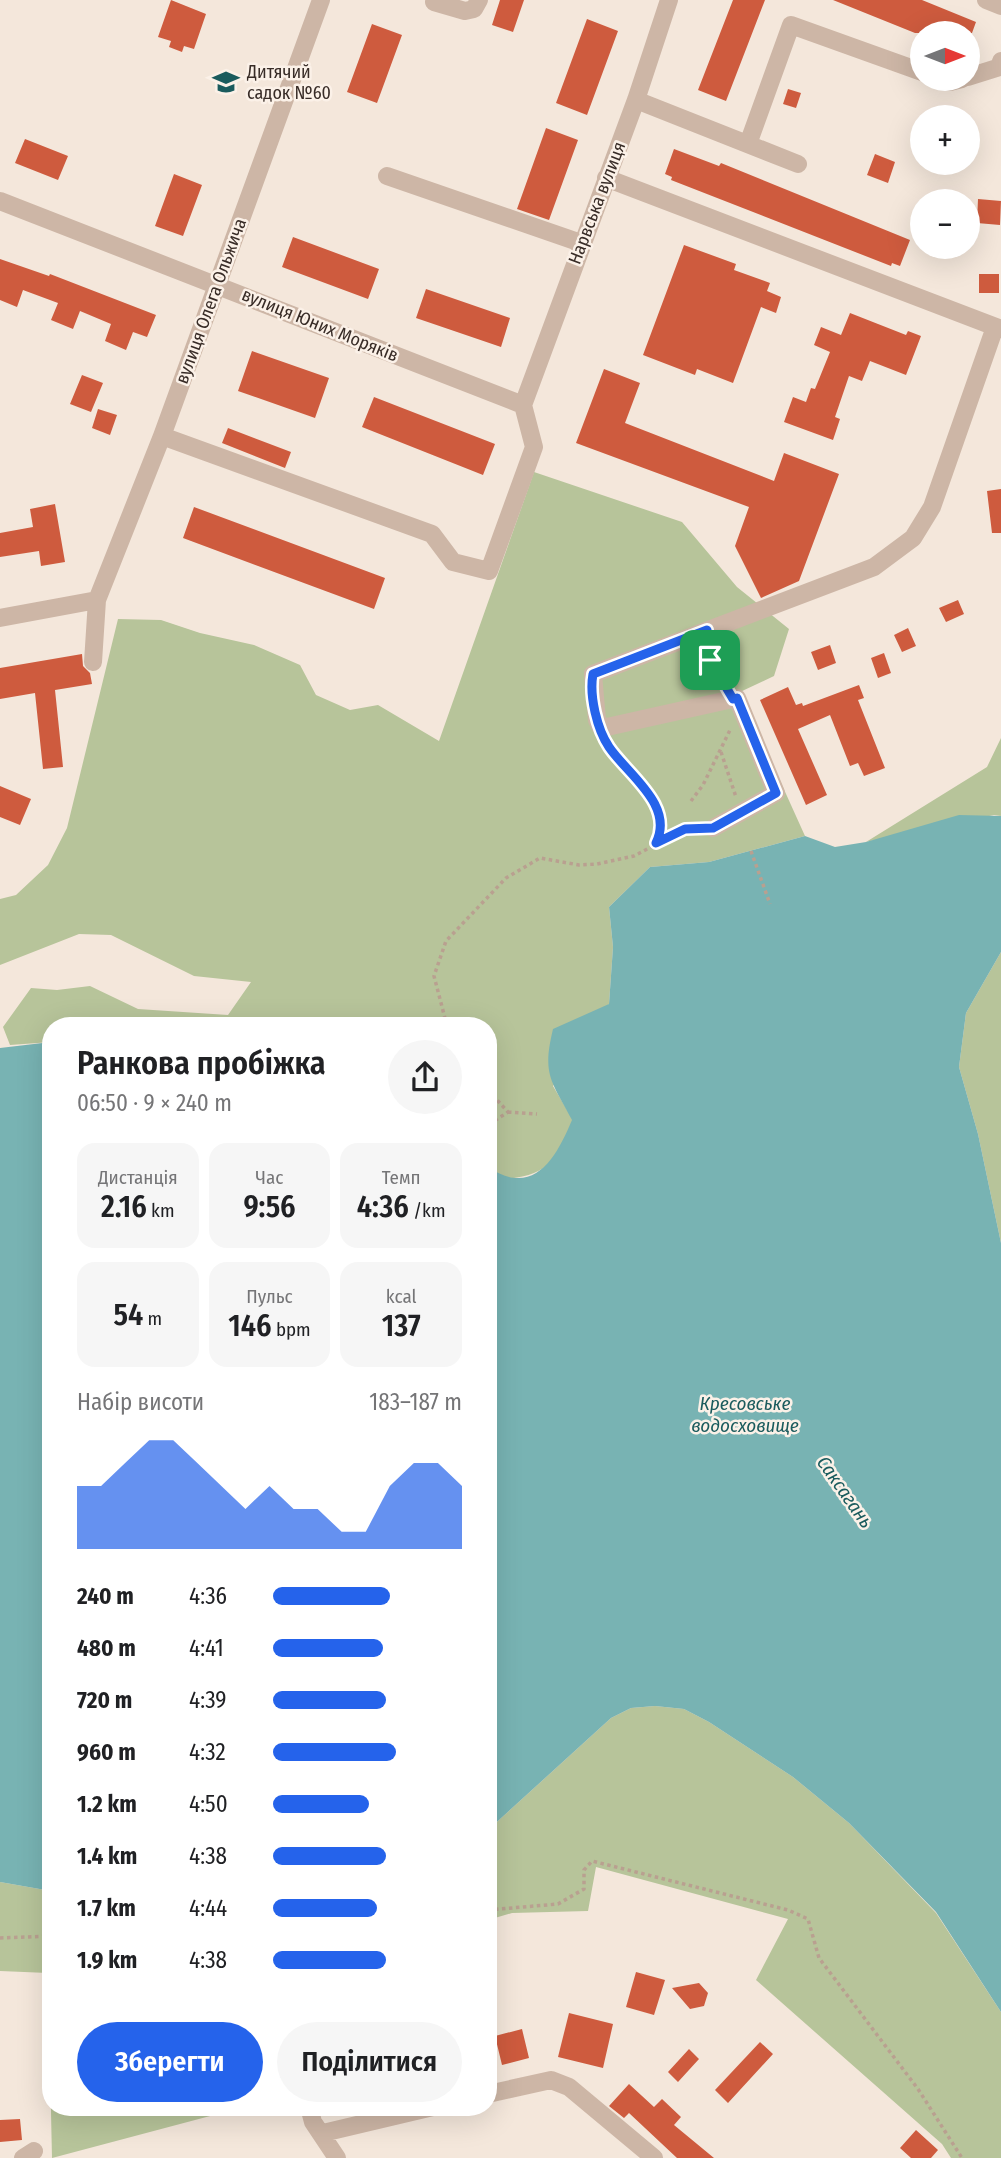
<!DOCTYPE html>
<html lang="uk">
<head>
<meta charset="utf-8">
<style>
  :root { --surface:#fff; --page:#f6f6f6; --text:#202124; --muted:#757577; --accent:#2563eb }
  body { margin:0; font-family:"Fira Sans Condensed",sans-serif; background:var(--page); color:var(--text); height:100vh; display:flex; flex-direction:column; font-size:26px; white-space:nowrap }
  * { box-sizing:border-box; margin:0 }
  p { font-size:23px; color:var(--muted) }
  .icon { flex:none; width:38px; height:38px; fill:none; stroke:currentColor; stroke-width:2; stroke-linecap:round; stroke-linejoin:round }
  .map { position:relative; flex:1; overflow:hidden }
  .drawer { position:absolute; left:42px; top:1017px; width:455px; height:1099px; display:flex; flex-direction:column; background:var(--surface); border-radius:28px; box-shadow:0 7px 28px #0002 }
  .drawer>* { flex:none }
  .needle { width:46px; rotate:90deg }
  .buttons { position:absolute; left:910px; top:21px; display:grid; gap:14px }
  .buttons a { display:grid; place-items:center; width:70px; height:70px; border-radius:50%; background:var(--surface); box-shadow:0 7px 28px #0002; font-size:35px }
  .pin { position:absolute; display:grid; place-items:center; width:60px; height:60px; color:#fff; margin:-30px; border-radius:14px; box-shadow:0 4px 10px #0006 }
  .round { display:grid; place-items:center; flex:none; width:74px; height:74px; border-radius:37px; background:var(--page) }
  .head { display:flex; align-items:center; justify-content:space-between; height:119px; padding:0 35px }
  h1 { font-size:32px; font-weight:600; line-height:52px }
  .figures { display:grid; grid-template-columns:repeat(3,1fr); gap:10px; height:119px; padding:7px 35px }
  .figures div { display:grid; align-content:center; border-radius:18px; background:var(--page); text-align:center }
  .figures b { font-size:30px; font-weight:600 }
  .figures small { font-size:19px; font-weight:400 }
  .figures p { font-size:19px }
  .chart { height:196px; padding:14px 35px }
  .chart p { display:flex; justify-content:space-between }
  .chart svg { width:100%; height:126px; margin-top:7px; fill:var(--accent); opacity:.7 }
  .button { display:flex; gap:14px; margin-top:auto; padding:14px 35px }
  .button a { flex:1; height:80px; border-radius:42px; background:var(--accent); color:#fff; font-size:28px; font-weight:600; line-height:80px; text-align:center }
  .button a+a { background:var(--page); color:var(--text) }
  ul { padding:0 35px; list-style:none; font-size:23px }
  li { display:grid; grid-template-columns:112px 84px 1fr; align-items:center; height:52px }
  li i { height:18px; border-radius:9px; background:var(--accent) }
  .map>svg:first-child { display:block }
  .green { fill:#b7c49a }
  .water { fill:#78b3b3 }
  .building { fill:#ce5b3e }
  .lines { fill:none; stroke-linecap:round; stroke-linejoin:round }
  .path { stroke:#b9a090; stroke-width:3.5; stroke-dasharray:3.5 3.5; stroke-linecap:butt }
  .minor { stroke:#cdb6a6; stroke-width:18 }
  .route-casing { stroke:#fff; stroke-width:14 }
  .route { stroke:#2563eb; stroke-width:9 }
  .labels { text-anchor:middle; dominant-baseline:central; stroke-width:5; stroke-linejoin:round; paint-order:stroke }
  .poi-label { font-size:18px; fill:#382c27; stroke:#fbf1e8; text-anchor:start }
  .street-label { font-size:18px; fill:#382c27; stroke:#fbf1e8 }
  .water-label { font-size:19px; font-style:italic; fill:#1a5b5d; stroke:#fbf1e8 }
</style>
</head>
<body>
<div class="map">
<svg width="1001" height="2158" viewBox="0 0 1001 2158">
  <rect width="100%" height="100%" fill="#f4e7db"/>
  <path class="green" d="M534,472l148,50 55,65 52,42 -15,47 -34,16 65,144 -96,26 -59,5 -41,40 4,40 -4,57 -56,82 20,34c-17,38 -22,55 -67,59l-18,-12v-141h-437v16l-41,3 -7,-18 28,-39 26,2 33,-4 48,23 90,6 23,-33 -57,-6 -83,-41 -32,-1 -79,31v-66l16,-4 32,-30 19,-37 51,-209 43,1 39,13 54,12 46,20 16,30 34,15 28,-5 61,36z
    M1001,738v78l-7,-1 -128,27 121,-75z
    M1001,952v291l-23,-109 -19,-67 7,-54z
    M655,1706l29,3 25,13 84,55 56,46 87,90 65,99v146h-50l-9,-14 -186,-164 32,-61 -192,-52 -8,44 -76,2 -24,7v-90l123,-112 20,-10z
    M0,1882l51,9v216h193l-192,51 -4,-185 -48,-2z"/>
  <path class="water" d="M959,815l42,1v136l-35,61 -7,54 19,67 23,109v769l-65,-100 -87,-89 -56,-46 -84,-55 -25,-13 -29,-3 -24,2 -20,10 -123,112v-663c46,31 68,-9 84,-47 -21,-40 -30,-45 -19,-91l56,-25 4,-57 -4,-40 41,-40 59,-5 96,-26 30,11 31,-5z
    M51,1042v849l-51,-9v-834z"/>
  <path class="building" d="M171,0l35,14 -12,35 -10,-3 -2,6 -13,-5 2,-6 -13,-4z
    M500,0h24l-11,32 -21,-7z
    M733,0h32l-39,101 -28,-11z
    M833,0h89l54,22 -4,11h-57z
    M587,19l31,12 -31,84 -31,-12z
    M372,24l30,11 -25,68 -30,-11z
    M788,89l13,4 -5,15 -13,-4z
    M546,128l32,12 -29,80 -32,-11z
    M25,139l43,17 -10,24 -43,-17z
    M674,149l45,17 2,-3 189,77 -10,26 -8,-3 -1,3 -220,-86 1,-3 -7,-3z
    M875,154l20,8 -7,21 -21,-8z
    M174,174l28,11 -19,51 -28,-10z
    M978,199l23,2 -1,24 -23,-2z
    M293,237l86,32 -11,30 -86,-32z
    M684,245l52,19 -2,6 36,13 -3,8 14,6 -5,16 -15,-6 -28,76 -36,-14 -2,6 -52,-20z
    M0,259l49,17 1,-2 106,41 -9,22 -14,-5 -7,18 -21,-9 6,-17 -31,-13 -7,18 -22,-9 7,-17 -35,-13 -6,17 -17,-7z
    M979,274h20v19h-20z
    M426,289l84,29 -9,29 -85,-29z
    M850,313l56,22 2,-4 13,5 -15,39 -36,-14 -8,20 -13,-5 -14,41 5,2 -7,21 -49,-18 9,-25 13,5 5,-14 4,1 15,-37 -16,-7 7,-18 20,8z
    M252,351l77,27 -14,40 -77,-27z
    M604,369l36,14 -15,40 149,58 10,-28 55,21 -40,107 -38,17 -26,-52 14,-39 -173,-64z
    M82,375l21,8 -12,29 -21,-8z
    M374,397l121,47 -12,31 -121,-48z
    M98,409l19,6 -7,20 -18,-7z
    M228,428l63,24 -6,16 -63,-25z
    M1001,489v44h-9l-5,-42z
    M55,504l10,58 -24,4 -2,-15 -39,6v-24l33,-6 -3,-18z
    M194,507l191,71 -11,31 -191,-71z
    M958,600l6,14 -18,8 -7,-14z
    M908,628l8,18 -14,6 -8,-17z
    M830,645l6,18 -18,7 -7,-18z
    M884,653l7,20 -13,5 -7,-20z
    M82,654l1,12 7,7 2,11 -37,6 8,77 -20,2 -8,-76 -35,6v-31z
    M859,685l5,13 -6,2 27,68 -21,8 -6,-13 -8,3 -20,-51 -32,14 29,66 -21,10 -46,-105 28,-13 8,18 6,-2 1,3z
    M0,786l31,13 -11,26 -20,-8z
    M636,1972l29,8 -11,35 -28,-8z
    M699,1983l9,10 -4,13 -14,3 -18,-21z
    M569,2013l44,11 -10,44 -45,-11z
    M522,2029l7,29 -27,7 -7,-29z
    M760,2042l13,12 -45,49 -13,-13z
    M689,2049l10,10 -21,23 -10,-10z
    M629,2084l25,23 8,-8 19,18 -7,8 40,33h-37l-48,-45 -5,5 -15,-12z
    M20,2119l2,21 -22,2v-22z
    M916,2130l22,20 -7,8h-20l-11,-10z"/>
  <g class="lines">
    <path class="path" d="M707,646l3,15 17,24
      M607,744l35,41 17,30 3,13 -6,15
      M721,752l15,45
      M691,801l12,-16 28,-57
      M751,851l19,53
      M447,1026l-13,-50 12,-35 60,-63 34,-20 39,7 18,-1 37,-8 51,-27h12
      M488,1090l20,22 -20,13
      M508,1112l29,2
      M488,1910l70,-6 26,-15v-19l8,-9 196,49 20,9 11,39 99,131 44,69
      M0,1938l51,-2"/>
    <path class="minor" d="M986,0l15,6
      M434,2l31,9 9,-2 5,-9
      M968,77l32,-10 1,-6
      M941,79l9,3 12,-3
      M636,100l162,64
      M748,144l43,-119 131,47
      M387,176l194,67
      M606,178l395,151
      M0,201l523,204
      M523,405l113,-305 33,-100
      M162,436l270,98 21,28 36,9 45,-124 -11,-42
      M0,618l97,-18
      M93,662l4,-62 65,-164 159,-436
      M713,828l63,-35 -39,-95 -130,29 -7,-1 -3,-6 -4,-46 281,-107 39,-29 19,-31 63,-180
      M488,2094l63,-14 18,7 85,71
      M309,2107l4,15 24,36
      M323,2133l110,-26
      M23,2158l11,-7"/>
  </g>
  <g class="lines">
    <g class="route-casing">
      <path id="route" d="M707,630l3,30 23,39 4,-1 39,95 -63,35 -28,1 -29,14c19,-38 -29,-69 -47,-96 -12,-18 -20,-51 -16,-73z"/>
    </g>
    <use href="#route" class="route"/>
  </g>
  <defs>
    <g id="school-bare" transform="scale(2.1)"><path d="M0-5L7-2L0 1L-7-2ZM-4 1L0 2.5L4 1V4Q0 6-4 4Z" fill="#1a5b5d" stroke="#fbf1e8" stroke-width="2.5" paint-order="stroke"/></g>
  </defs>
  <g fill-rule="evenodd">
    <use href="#school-bare" x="226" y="82"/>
  </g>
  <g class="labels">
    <g class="poi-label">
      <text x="247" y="72">Дитячий<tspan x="247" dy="21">садок №60</tspan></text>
    </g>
    <g class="street-label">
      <text transform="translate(597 203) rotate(-69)">Нарвська вулиця</text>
      <text transform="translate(211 301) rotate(-70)">вулиця Олега Ольжича</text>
      <text transform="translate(320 325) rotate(22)">вулиця Юних Моряків</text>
    </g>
    <g class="water-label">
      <text x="745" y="1403">Кресовське<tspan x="745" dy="22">водосховище</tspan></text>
      <text transform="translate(845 1492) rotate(55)">Саксагань</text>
    </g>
  </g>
</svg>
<div class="buttons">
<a><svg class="needle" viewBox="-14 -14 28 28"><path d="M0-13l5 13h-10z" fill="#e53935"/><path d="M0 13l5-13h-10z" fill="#757577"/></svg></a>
<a>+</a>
<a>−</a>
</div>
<div class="pin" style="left:710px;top:660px;background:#1e9e55"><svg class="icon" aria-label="arrive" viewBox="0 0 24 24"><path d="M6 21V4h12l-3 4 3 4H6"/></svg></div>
<section class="drawer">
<div class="head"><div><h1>Ранкова пробіжка</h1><p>06:50 · 9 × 240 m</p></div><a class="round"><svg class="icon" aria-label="share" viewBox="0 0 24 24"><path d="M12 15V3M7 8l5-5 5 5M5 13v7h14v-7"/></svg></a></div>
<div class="figures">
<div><p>Дистанція</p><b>2.16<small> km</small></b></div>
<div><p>Час</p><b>9:56</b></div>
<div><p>Темп</p><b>4:36<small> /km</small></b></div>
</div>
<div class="figures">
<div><b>54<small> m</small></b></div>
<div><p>Пульс</p><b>146<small> bpm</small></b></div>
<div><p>kcal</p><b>137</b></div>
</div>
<div class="chart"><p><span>Набір висоти</span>183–187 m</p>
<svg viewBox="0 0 160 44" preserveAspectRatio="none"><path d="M0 44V22L10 22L20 14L30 6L40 6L50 14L60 22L70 30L80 22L90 30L100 30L110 38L120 38L130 22L140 14L150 14L160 22V44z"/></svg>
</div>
<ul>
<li><b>240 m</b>4:36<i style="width:62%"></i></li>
<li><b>480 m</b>4:41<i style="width:58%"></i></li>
<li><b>720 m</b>4:39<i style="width:60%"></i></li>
<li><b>960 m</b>4:32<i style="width:65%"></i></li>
<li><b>1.2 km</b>4:50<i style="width:51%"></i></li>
<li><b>1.4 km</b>4:38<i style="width:60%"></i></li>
<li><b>1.7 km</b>4:44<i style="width:55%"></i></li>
<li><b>1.9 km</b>4:38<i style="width:60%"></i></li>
</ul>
<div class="button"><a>Зберегти</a><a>Поділитися</a></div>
</section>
</div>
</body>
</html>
